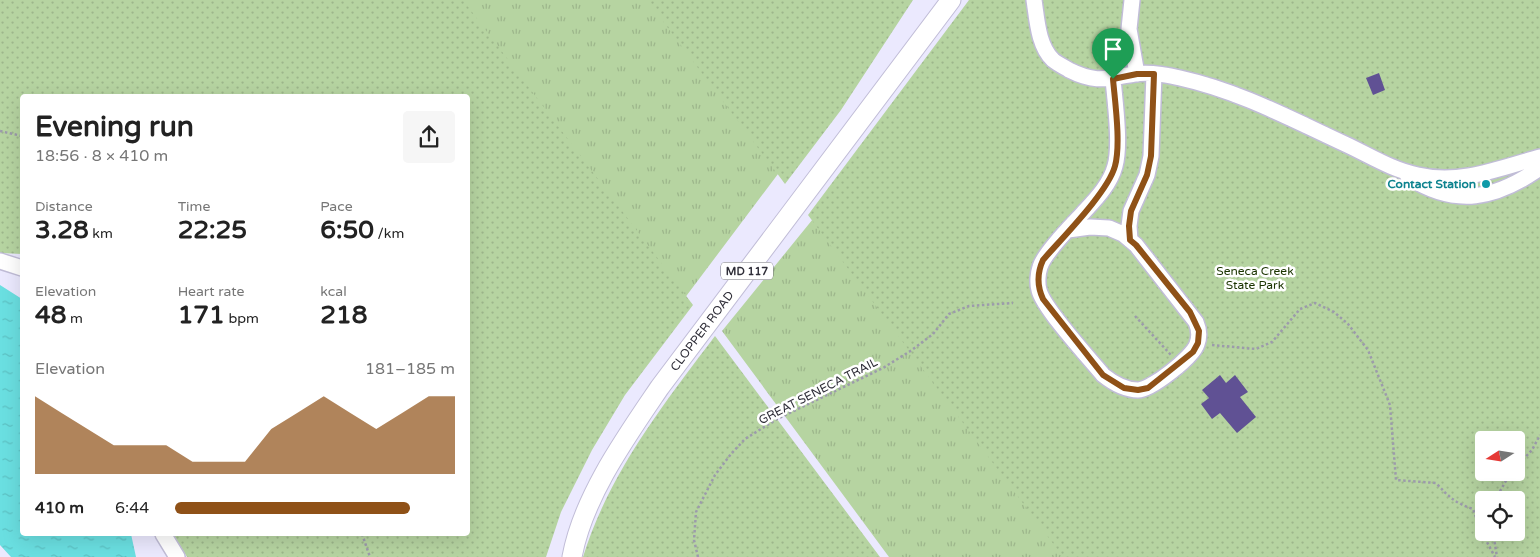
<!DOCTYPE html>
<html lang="en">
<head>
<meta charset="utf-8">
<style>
  :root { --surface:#fff; --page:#f6f6f6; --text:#222; --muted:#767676; --accent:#8f5117 }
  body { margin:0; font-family:"Varela Round",sans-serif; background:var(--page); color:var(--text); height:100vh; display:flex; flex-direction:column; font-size:19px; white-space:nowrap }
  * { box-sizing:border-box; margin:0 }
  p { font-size:16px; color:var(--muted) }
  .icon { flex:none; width:28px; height:28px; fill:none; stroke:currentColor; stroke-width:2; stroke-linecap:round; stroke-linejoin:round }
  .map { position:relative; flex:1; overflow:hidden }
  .sheet { position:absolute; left:20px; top:94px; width:450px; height:442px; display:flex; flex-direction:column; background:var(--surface); border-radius:5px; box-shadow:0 5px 20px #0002 }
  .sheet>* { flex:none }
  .needle { width:32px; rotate:258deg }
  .controls { position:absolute; left:1475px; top:431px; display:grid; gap:10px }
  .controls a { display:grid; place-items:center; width:50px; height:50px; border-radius:5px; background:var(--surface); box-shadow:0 5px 20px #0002; font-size:25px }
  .pin { position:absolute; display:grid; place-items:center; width:42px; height:42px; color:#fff; margin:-51px -21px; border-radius:50% 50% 50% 0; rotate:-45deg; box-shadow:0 0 5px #0007 }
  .pin .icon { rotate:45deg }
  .round { display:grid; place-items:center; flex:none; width:52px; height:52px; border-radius:5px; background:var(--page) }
  .overview { display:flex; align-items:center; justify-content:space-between; height:85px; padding:0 15px }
  h1 { font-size:28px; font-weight:700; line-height:38px }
  .figures { display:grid; grid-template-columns:repeat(3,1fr); gap:8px; height:85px; padding:5px 15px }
  .figures div { display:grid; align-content:center }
  .figures b { font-size:25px; font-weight:700 }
  .figures small { font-size:14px; font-weight:400 }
  .figures p { font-size:14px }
  .chart { height:140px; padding:10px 15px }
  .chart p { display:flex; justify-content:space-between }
  .chart svg { width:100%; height:90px; margin-top:5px; fill:var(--accent); opacity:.7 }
  ul { padding:0 15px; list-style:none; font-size:16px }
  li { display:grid; grid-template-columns:80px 60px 1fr; align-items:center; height:38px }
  li i { height:12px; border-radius:6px; background:var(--accent) }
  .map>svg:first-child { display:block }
  .grass { fill:url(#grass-tufts) }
  .park { fill:url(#park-dots); fill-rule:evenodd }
  .water { fill:url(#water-ripples) }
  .building { fill:#605194 }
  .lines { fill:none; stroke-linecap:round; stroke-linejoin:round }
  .minor-casing { stroke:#c1bdd7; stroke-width:18 }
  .major-casing { stroke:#c1bdd7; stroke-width:21 }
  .path { stroke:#9c9bab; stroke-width:2.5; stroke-dasharray:2.5 2.5; stroke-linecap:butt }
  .minor { stroke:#fff; stroke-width:15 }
  .major { stroke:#fff; stroke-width:19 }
  .route-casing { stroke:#fff; stroke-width:10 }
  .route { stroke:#8f5117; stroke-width:6 }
  .culture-dot { fill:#0f9aa8; stroke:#fff; stroke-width:2 }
  .labels { text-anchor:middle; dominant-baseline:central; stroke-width:5; stroke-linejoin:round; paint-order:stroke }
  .shield { fill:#fff; stroke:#6d6d74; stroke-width:1 }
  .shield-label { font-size:11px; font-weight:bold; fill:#2f2e38 }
  .culture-label { font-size:12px; font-weight:bold; fill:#0d838f; stroke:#fff; text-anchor:end }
  .park-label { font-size:12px; fill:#1b3400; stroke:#fff }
  .street-label { font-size:12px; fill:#2f2e38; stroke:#fff }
</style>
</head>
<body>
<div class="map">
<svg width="1540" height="557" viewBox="0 0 1540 557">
  <defs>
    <pattern id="grass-tufts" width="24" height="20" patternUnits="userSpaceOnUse" patternTransform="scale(1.25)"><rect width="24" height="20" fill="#b6d4a1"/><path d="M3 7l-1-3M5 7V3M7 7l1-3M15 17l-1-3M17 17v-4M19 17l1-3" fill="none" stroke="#9db68b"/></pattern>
    <pattern id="park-dots" width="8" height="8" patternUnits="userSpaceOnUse" patternTransform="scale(1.25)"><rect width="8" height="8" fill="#b6d4a1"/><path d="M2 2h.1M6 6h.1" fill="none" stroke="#9db68b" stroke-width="1.8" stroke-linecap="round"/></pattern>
    <pattern id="water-ripples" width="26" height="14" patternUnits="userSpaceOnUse" patternTransform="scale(1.25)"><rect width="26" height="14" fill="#6adfe1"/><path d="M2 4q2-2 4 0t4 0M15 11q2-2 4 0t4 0" fill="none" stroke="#5cc0c2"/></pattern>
  </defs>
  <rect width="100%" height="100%" fill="#ebe9fe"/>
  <path class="grass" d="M447,0h207l127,170 -100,133z
    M817,214l259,343h-187l-167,-226z"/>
  <path class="park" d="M0,0h463l230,305 -68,90 -33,55 -31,62 -15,45h-359l-14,-23h295v-438h-446v158l-22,-1z
    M647,0h266l-72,110 -56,74z
    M969,0h571v557h-477l-255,-342zM1484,440h32v32h-32zM1484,500h32v32h-32z
    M715,336l165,221h-297c26,-84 80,-152 132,-221z"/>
  <path class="water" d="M0,285l22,14v235h109l5,23h-125l-11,-12z"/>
  <path class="building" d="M1379,73l6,17 -12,5 -7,-17z
    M1220,375l6,8 9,-8 13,17 -8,5 16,20 -19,16 -17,-20 -8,6 -11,-15 8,-6 -7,-8z"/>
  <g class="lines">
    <g class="minor-casing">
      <path id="minor" d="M1034,0c3,19 4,46 19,60 5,4 11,7 16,10 28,14 38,8 66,4 14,-2 32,1 45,4 59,13 111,41 165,66 24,11 47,26 73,31 42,10 82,-7 122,-18
        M1132,0l-3,29 8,45
        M1408,177c48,31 88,22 132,-9
        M1068,230l22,-3 19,1 14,6 13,11 60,77c3,7 4,14 1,22 -4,13 -46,46 -59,46 -14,0 -25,-7 -35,-15 -14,-17 -60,-67 -64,-85 -2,-7 -1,-17 1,-23 4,-14 32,-42 43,-54 12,-13 27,-28 32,-47 6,-21 0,-64 -2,-87
        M1130,240l-1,-14 2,-15 16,-36 4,-19 3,-82
        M0,261l22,7
        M163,534l14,23"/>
    </g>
    <g class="major-casing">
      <path id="major" d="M572,557c11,-60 54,-120 88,-170l291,-387"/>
    </g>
    <path class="path" d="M0,131l22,5
      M1135,316l36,39
      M1212,345l44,4 16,-7 28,-33 15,-6 19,9 14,12 20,26 22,55 6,75 40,3c13,14 19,20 37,26l8,22 14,26
      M1516,467l16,-17 8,-15
      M1495,500l16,-28
      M1493,532l4,25
      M362,534l8,23
      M698,557l-4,-17 2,-28 19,-37 16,-21 14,-15 32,-20 106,-51 29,-18 21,-16 16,-20 20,-8 44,-3"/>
    <use href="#minor" class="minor"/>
    <use href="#major" class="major"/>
  </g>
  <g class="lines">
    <g class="route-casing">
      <path id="route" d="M1137,74h17l-3,82 -4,19 -16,36 -2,15 1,14 6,5 54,67 9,19 -1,12 -5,9 -45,36 -10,2 -14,-2 -21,-13 -60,-76c-6,-13 -6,-26 0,-39 19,-22 65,-68 72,-94 6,-22 0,-64 -2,-87z"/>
    </g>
    <use href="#route" class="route"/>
  </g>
  <circle class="culture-dot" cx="1486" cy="184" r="5"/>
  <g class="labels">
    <rect class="shield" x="721" y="262.5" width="52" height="17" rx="4"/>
    <g class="shield-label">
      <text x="747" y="271">MD 117</text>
    </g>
    <g class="culture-label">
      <text x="1476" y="184">Contact Station</text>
    </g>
    <g class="park-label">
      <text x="1255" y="271">Seneca Creek<tspan x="1255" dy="14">State Park</tspan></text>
    </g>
    <g class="street-label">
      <text transform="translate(702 331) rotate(-53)">CLOPPER ROAD</text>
      <text transform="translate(818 391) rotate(-27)">GREAT SENECA TRAIL</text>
    </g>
  </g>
</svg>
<div class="controls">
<a><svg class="needle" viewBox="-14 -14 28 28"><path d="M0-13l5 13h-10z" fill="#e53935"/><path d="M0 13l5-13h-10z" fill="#767676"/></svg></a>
<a><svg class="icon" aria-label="locate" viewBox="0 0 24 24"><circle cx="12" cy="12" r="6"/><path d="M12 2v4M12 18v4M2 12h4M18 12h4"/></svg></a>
</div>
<div class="pin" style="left:1113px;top:79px;background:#1e9e55"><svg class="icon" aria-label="arrive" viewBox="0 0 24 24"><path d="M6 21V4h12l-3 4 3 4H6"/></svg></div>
<section class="sheet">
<div class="overview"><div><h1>Evening run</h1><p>18:56 · 8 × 410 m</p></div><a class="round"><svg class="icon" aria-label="share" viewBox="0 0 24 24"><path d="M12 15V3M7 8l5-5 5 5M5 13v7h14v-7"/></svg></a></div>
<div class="figures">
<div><p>Distance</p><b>3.28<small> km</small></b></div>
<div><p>Time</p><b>22:25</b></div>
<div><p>Pace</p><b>6:50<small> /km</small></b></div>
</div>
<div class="figures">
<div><p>Elevation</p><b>48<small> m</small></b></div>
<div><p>Heart rate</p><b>171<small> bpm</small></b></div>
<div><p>kcal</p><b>218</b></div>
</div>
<div class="chart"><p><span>Elevation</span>181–185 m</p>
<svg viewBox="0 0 160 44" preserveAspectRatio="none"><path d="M0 44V6L10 14L20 22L30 30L40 30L50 30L60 38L70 38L80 38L90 22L100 14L110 6L120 14L130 22L140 14L150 6L160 6V44z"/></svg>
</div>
<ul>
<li><b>410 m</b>6:44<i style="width:84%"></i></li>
</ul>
</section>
</div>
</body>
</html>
